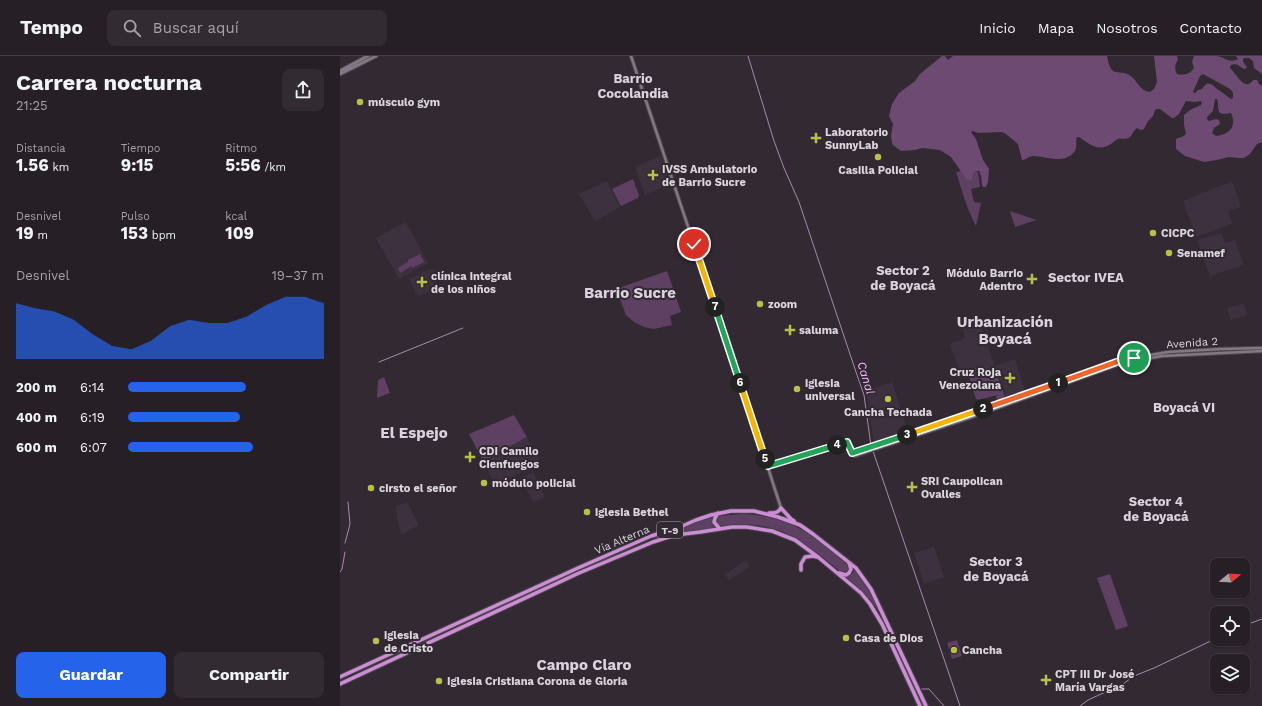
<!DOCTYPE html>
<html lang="es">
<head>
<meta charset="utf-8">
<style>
  :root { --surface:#261f26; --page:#322c32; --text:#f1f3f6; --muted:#a4a2a7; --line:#423d43; --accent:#2563eb }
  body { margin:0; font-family:"Work Sans",sans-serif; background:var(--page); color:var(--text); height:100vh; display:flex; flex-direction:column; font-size:15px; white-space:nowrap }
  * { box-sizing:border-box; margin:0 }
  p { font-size:13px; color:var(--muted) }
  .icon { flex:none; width:22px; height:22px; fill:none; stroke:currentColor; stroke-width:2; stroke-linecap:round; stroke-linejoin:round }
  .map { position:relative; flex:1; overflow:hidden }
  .drawer { display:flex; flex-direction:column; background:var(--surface); width:340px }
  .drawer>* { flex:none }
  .needle { width:26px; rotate:72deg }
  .tools { position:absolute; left:870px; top:502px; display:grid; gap:8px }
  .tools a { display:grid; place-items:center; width:40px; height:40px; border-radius:8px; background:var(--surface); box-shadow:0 1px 3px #0004,0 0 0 1px var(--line); font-size:20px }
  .pin { position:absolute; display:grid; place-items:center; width:34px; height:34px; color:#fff; margin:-17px; border:2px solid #fff; border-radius:50%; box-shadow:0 1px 4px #0007 }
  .km { position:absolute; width:20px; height:20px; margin:-10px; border-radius:50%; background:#222; color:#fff; font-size:11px; line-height:20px; text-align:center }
  .round { display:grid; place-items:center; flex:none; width:42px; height:42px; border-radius:8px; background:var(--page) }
  .overview { display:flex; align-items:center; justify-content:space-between; height:68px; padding:0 16px }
  h1 { font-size:22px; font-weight:700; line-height:30px }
  .metrics { display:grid; grid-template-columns:repeat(3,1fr); gap:6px; height:68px; padding:4px 16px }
  .metrics div { display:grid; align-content:center }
  .metrics b { font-size:17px; font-weight:700 }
  .metrics small { font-size:11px; font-weight:400 }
  .metrics p { font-size:11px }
  .chart { height:112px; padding:8px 16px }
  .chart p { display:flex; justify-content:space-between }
  .chart svg { width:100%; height:72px; margin-top:4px; fill:var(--accent); opacity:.7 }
  .button { display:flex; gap:8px; margin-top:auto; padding:8px 16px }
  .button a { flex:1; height:46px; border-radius:8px; background:var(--accent); color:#fff; font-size:16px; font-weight:700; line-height:46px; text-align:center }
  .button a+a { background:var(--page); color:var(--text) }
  ul { padding:0 16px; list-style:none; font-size:13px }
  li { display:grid; grid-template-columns:64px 48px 1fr; align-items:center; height:30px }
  li i { height:10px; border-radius:5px; background:var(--accent) }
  header { display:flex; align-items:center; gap:24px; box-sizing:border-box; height:56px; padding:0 20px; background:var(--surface); border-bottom:1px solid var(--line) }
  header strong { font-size:19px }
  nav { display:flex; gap:22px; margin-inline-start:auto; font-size:14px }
  .search { width:280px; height:36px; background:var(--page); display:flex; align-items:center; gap:10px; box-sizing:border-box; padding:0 14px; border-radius:8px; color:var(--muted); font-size:15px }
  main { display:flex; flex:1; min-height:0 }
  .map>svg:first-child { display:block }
  .built { fill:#3e313f }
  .green { fill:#5e4162 }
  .forest { fill:#6c4a71; fill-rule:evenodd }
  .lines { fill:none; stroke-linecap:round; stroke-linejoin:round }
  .stream { stroke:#a58aa9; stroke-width:1 }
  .tertiary-casing { stroke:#4c454d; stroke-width:4.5 }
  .secondary-casing { stroke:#4c454d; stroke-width:5 }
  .trunk-casing { stroke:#4c454d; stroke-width:5.5 }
  .tertiary { stroke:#827883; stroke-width:2.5 }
  .secondary { stroke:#827883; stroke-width:3 }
  .trunk { stroke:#cc8dd4; stroke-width:3.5 }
  .split-1-casing { stroke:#fff; stroke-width:8 }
  .split-2-casing { stroke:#fff; stroke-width:8 }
  .split-3-casing { stroke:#fff; stroke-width:8 }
  .split-4-casing { stroke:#fff; stroke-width:8 }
  .split-5-casing { stroke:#fff; stroke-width:8 }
  .split-6-casing { stroke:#fff; stroke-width:8 }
  .split-7-casing { stroke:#fff; stroke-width:8 }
  .split-8-casing { stroke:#fff; stroke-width:8 }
  .split-1 { stroke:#f0652b; stroke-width:5 }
  .split-2 { stroke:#f0652b; stroke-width:5 }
  .split-3 { stroke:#f5b400; stroke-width:5 }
  .split-4 { stroke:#22a559; stroke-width:5 }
  .split-5 { stroke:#22a559; stroke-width:5 }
  .split-6 { stroke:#f5b400; stroke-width:5 }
  .split-7 { stroke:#22a559; stroke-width:5 }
  .split-8 { stroke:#f5b400; stroke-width:5 }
  .poi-dot { fill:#bac045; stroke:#322933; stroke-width:1.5 }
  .labels { text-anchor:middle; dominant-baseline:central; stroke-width:4; stroke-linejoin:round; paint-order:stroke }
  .shield { fill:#322933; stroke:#a8a1a9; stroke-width:1 }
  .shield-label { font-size:10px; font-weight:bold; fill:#dbd5dc }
  .poi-label { font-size:11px; font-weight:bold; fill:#dbd5dc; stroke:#322933; text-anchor:start }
  .street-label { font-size:11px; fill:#dbd5dc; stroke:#322933 }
  .water-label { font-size:12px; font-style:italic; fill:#f1baf9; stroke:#322933 }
  .quarter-label { font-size:13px; font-weight:bold; fill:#dcd1de; stroke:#322933 }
  .district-label { font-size:15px; font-weight:bold; fill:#dcd1de; stroke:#322933 }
</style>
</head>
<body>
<header>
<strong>Tempo</strong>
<div class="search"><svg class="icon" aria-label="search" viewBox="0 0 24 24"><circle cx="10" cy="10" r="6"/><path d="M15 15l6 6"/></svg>Buscar aquí</div>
<nav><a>Inicio</a><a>Mapa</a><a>Nosotros</a><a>Contacto</a></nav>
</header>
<main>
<section class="drawer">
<div class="overview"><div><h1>Carrera nocturna</h1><p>21:25</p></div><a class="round"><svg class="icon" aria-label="share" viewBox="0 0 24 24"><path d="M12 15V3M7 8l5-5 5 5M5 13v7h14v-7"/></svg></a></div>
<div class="metrics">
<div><p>Distancia</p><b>1.56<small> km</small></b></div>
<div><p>Tiempo</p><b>9:15</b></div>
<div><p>Ritmo</p><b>5:56<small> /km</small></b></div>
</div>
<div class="metrics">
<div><p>Desnivel</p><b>19<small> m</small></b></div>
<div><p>Pulso</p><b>153<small> bpm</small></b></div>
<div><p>kcal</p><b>109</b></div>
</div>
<div class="chart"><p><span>Desnivel</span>19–37 m</p>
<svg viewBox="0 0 160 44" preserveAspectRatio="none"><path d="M0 44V10L10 13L20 15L30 20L40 29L50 36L60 38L70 33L80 24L90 20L100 22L110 22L120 18L130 11L140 6L150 6L160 10V44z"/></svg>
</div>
<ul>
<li><b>200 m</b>6:14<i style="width:60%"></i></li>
<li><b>400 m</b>6:19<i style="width:57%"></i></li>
<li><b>600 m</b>6:07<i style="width:64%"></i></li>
</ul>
<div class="button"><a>Guardar</a><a>Compartir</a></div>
</section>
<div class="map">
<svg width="922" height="650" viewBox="0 0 922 650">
  <rect width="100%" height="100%" fill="#322933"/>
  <path class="built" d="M321,100l10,27 -26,12 -10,-28z
    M267,125l13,26 -25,14 -16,-27z
    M892,125l9,26 -13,4 4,13 -36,13 -13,-36z
    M66,166l22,41 -29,16 -23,-41z
    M881,177l4,10 10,-3 9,25 -34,11 -13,-36z
    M89,213l5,1 4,8 -5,3 2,7 -17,9 -9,-18z
    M904,247l3,12 -16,5 -4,-12z
    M638,261l17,49 20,-7 10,32 -19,6 -9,-26 -7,-3 -11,-1 -19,5 -10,-28 15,-6 -4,-15z
    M552,326l16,49 -34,12 -8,-52z
    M187,381l13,25 -45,24 -12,-25z
    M193,416l12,25 -12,5 -12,-24z
    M67,446l12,23 -18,10 -4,-18 -1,-11z
    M594,491l10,30 -20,7 -10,-31z
    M406,504l4,7 -21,13 -4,-6z"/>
  <path class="green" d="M621,115l2,1 2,4 7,4 2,-8 2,-1 2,1 2,15 -9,2 3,13 7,1 -5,23c-9,-17 -14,-35 -20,-54z
    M293,123l6,16 -1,3 -17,8 -9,-17z
    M670,155l26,9 -21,7z
    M80,198l4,8 -12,6 -2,-2v1l-10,6 -2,-5 10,-6v-2z
    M327,215l14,41 -11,4 2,9 -18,4 -10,-2 -10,-5 -8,-7 -10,-26z
    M639,311l11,1 6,4 9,25 -8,3 -1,-4 1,-1 -18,5 -3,-1 -9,-29z
    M44,321l6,16 -13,5 1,-18z
    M174,359l13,22 -44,24 -14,-27z
    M402,458c50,2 70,21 107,51v4l-3,4 -5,-1c-42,-34 -63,-53 -120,-46l-3,-2 -2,-3 3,-5z
    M373,461v8l3,3 -13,3 -24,2 -1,-2 18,-9z
    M514,512l13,17 16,33c-10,-17 -23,-29 -38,-41l6,-2 3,-4z
    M770,518l18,52 -12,4 -19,-52z
    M617,584l5,16 -10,3 -5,-16z"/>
  <path class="forest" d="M602,0h3l3,4 5,-4h154c1,4 2,11 5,14 4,4 11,1 17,5 9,5 9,15 21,17l4,-3 3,-7 -3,-26h23l1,4c-3,4 -4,9 -1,14 7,2 13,0 17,-6l-2,-6 2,-6c8,0 16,0 23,0 8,1 13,8 21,3l-2,-3h26v18l-8,-6 -1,-7 -4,-3h-5l-1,2v2l4,5 -2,2c-4,-1 -7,-5 -11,-5l-4,2v2c6,5 15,25 23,12h4l2,4 3,2v56l-5,2 -7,10 -6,4h-5l-10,-1 -12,3 -13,2 -19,-6 -9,-7v-10l2,-1 4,-1 4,-3 -2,-9v-10l6,-5 11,-5 1,-2 -1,-2 -7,1 -8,-1 -7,13 -5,4h-2l-12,-9h-3l-2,1 -2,6 -5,5 -4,8 -3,1 -4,-2c-4,2 -4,7 -7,9 -4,3 -8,1 -12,2 -4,2 -7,6 -11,7 -10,5 -21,-4 -28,-9h-2c-2,5 1,11 -3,15 -10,13 -28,4 -41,4 -4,0 -7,4 -11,4l-4,-16 -12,-10 -4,-2 -24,1 -5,-2 -2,1 5,7 7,21 6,9 -1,13 -2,5h-3l-1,-2 -1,-9 -2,-5h-3l-2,1 -2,8h-5l-16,-23 -11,-7 -18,-2 -7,2 -14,1 -8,-6 -1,-2 -1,-7 2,-12 -4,-8 3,-12 7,-11 16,-12 5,-7zM863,18l27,15 3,4v5l-2,1c-4,-3 -7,-5 -11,-8 -6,-3 -11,-14 -18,-2l-4,1 -3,3 -2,-1 7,-16zM875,43h2c2,5 0,10 3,14l4,1 7,-1c6,13 -1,21 -15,23l-4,-3 2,-5 6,-4 -1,-4 -3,-1 -7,2 -2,-2v-2l6,-6z"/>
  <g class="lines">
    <path class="stream" d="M408,0l26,85 10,27 15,34 59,176 6,17 7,51
      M39,306l84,-34
      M533,395l87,255
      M5,487l5,-19 -2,-22
      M0,516l2,-3 3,-17
      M903,570l19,-7
      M582,633h7l15,17
      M740,650l8,-6 35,-16 11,-8 20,-8 63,-30"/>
    <g class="tertiary-casing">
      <path id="tertiary" d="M291,0l117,350 33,102
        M513,397l269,-93 46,-8 53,-3 41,-1
        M428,409l79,-23 7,14 118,-39 151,-54 39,-7 100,-5"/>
    </g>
    <g class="secondary-casing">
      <path id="secondary" d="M0,15l28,-15
        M0,18l36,-18"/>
    </g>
    <g class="trunk-casing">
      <path id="trunk" d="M378,457l-3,5 -1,4 6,7
        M429,457c6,0 9,0 12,-5l10,11 3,2
        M461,514v-6l4,-7 8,-1 4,1
        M499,517l7,2 3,-2 2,-4 -2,-6
        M0,621l238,-109 73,-32 27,-8 18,-8 15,-5 20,-4h23l24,6 22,8 13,9 43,34 15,21 55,117
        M0,628l239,-111 74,-31 22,-7 25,-3 32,-5h15l25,4 23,9 23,17 43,36 9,11 12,20 38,82"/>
    </g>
    <use href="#tertiary" class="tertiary"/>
    <use href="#secondary" class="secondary"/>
    <use href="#trunk" class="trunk"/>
  </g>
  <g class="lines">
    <g class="split-1-casing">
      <path id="split-1" d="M718,327l64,-23 12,-2"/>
    </g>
    <g class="split-2-casing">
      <path id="split-2" d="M643,353l75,-26"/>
    </g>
    <g class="split-3-casing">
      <path id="split-3" d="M567,379l76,-26"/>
    </g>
    <g class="split-4-casing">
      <path id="split-4" d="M497,389l10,-3 5,11 55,-18"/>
    </g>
    <g class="split-5-casing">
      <path id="split-5" d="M425,403l3,7 69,-21"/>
    </g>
    <g class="split-6-casing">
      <path id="split-6" d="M400,327l25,76"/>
    </g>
    <g class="split-7-casing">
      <path id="split-7" d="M375,251l25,76"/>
    </g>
    <g class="split-8-casing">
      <path id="split-8" d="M354,188l21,63"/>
    </g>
    <use href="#split-1" class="split-1"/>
    <use href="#split-2" class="split-2"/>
    <use href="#split-3" class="split-3"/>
    <use href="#split-4" class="split-4"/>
    <use href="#split-5" class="split-5"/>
    <use href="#split-6" class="split-6"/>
    <use href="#split-7" class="split-7"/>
    <use href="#split-8" class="split-8"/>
  </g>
  <g class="poi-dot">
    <circle cx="20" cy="46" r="4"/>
    <path d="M474 76h4v4h4v4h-4v4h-4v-4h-4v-4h4z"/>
    <circle cx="538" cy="101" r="4"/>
    <path d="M311 113h4v4h4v4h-4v4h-4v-4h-4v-4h4z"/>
    <circle cx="813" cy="177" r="4"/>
    <circle cx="829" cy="197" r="4"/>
    <path d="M690 217h4v4h4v4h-4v4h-4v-4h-4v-4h4z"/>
    <path d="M80 220h4v4h4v4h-4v4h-4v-4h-4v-4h4z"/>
    <circle cx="420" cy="248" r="4"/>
    <path d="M448 268h4v4h4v4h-4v4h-4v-4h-4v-4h4z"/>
    <path d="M668 316h4v4h4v4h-4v4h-4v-4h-4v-4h4z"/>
    <circle cx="457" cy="333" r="4"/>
    <circle cx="548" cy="343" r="4"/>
    <path d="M128 395h4v4h4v4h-4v4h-4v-4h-4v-4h4z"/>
    <circle cx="144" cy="427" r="4"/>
    <path d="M570 425h4v4h4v4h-4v4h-4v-4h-4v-4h4z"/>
    <circle cx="31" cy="432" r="4"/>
    <circle cx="247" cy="456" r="4"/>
    <circle cx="506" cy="582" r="4"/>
    <circle cx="36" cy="585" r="4"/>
    <circle cx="614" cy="594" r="4"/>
    <path d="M704 618h4v4h4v4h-4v4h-4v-4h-4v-4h4z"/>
    <circle cx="99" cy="625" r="4"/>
  </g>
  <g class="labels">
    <rect class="shield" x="317" y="466" width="26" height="16" rx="3"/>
    <g class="shield-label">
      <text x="330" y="474">T-9</text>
    </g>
    <g class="poi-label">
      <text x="28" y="46">músculo gym</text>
      <text x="485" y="76">Laboratorio<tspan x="485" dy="13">SunnyLab</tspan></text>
      <text x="322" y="113">IVSS Ambulatorio<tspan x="322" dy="13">de Barrio Sucre</tspan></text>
      <text x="538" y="114" text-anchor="middle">Casilla Policial</text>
      <text x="821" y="177">CICPC</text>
      <text x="837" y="197">Senamef</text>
      <text x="683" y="217" text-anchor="end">Módulo Barrio<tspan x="683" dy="13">Adentro</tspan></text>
      <text x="91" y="220">clínica integral<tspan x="91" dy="13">de los niños</tspan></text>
      <text x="428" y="248">zoom</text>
      <text x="459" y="274">saluma</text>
      <text x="661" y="316" text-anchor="end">Cruz Roja<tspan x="661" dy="13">Venezolana</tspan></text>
      <text x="465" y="327">iglesia<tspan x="465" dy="13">universal</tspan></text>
      <text x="548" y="356" text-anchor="middle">Cancha Techada</text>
      <text x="139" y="395">CDI Camilo<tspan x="139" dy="13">Cienfuegos</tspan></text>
      <text x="581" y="425">SRI Caupolican<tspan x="581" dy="13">Ovalles</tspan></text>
      <text x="152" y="427">módulo policial</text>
      <text x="39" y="432">cirsto el señor</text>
      <text x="255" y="456">iglesia Bethel</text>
      <text x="44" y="579">iglesia<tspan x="44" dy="13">de Cristo</tspan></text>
      <text x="514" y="582">Casa de Dios</text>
      <text x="622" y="594">Cancha</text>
      <text x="715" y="618">CPT III Dr José<tspan x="715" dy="13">María Vargas</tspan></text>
      <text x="107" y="625">Iglesia Cristiana Corona de Gloria</text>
    </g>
    <g class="street-label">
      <text transform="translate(852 287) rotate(-4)">Avenida 2</text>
      <text transform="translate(282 484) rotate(-23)">Vía Alterna</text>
    </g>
    <g class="water-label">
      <text transform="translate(526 322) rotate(73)">Canal</text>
    </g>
    <g class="quarter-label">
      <text x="293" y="22">Barrio<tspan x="293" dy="15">Cocolandia</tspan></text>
      <text x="563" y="214">Sector 2<tspan x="563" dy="15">de Boyacá</tspan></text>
      <text x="746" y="221">Sector IVEA</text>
      <text x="844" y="351">Boyacá VI</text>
      <text x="816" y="445">Sector 4<tspan x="816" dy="15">de Boyacá</tspan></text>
      <text x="656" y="505">Sector 3<tspan x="656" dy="15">de Boyacá</tspan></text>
    </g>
    <g class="district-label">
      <text x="290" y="237">Barrio Sucre</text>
      <text x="665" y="266">Urbanización<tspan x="665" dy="17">Boyacá</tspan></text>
      <text x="74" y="377">El Espejo</text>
      <text x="244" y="609">Campo Claro</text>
    </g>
  </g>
</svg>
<div class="tools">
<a><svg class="needle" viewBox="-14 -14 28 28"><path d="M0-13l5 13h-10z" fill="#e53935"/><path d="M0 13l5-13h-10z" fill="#a4a2a7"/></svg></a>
<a><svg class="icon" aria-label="locate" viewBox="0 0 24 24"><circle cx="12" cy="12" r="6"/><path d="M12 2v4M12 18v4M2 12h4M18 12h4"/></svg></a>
<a><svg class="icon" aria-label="layers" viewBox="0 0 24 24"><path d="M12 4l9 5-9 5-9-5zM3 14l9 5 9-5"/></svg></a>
</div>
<div class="pin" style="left:794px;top:302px;background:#1e9e55"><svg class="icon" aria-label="arrive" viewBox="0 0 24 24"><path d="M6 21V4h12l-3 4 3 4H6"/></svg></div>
<div class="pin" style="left:354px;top:188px;background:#d93025"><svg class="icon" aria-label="check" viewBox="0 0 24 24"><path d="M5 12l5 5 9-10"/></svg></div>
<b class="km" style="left:718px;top:327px">1</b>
<b class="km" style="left:643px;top:353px">2</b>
<b class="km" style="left:567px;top:379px">3</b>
<b class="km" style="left:497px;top:389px">4</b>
<b class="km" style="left:425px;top:403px">5</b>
<b class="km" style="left:400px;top:327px">6</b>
<b class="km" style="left:375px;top:251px">7</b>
</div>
</main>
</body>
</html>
